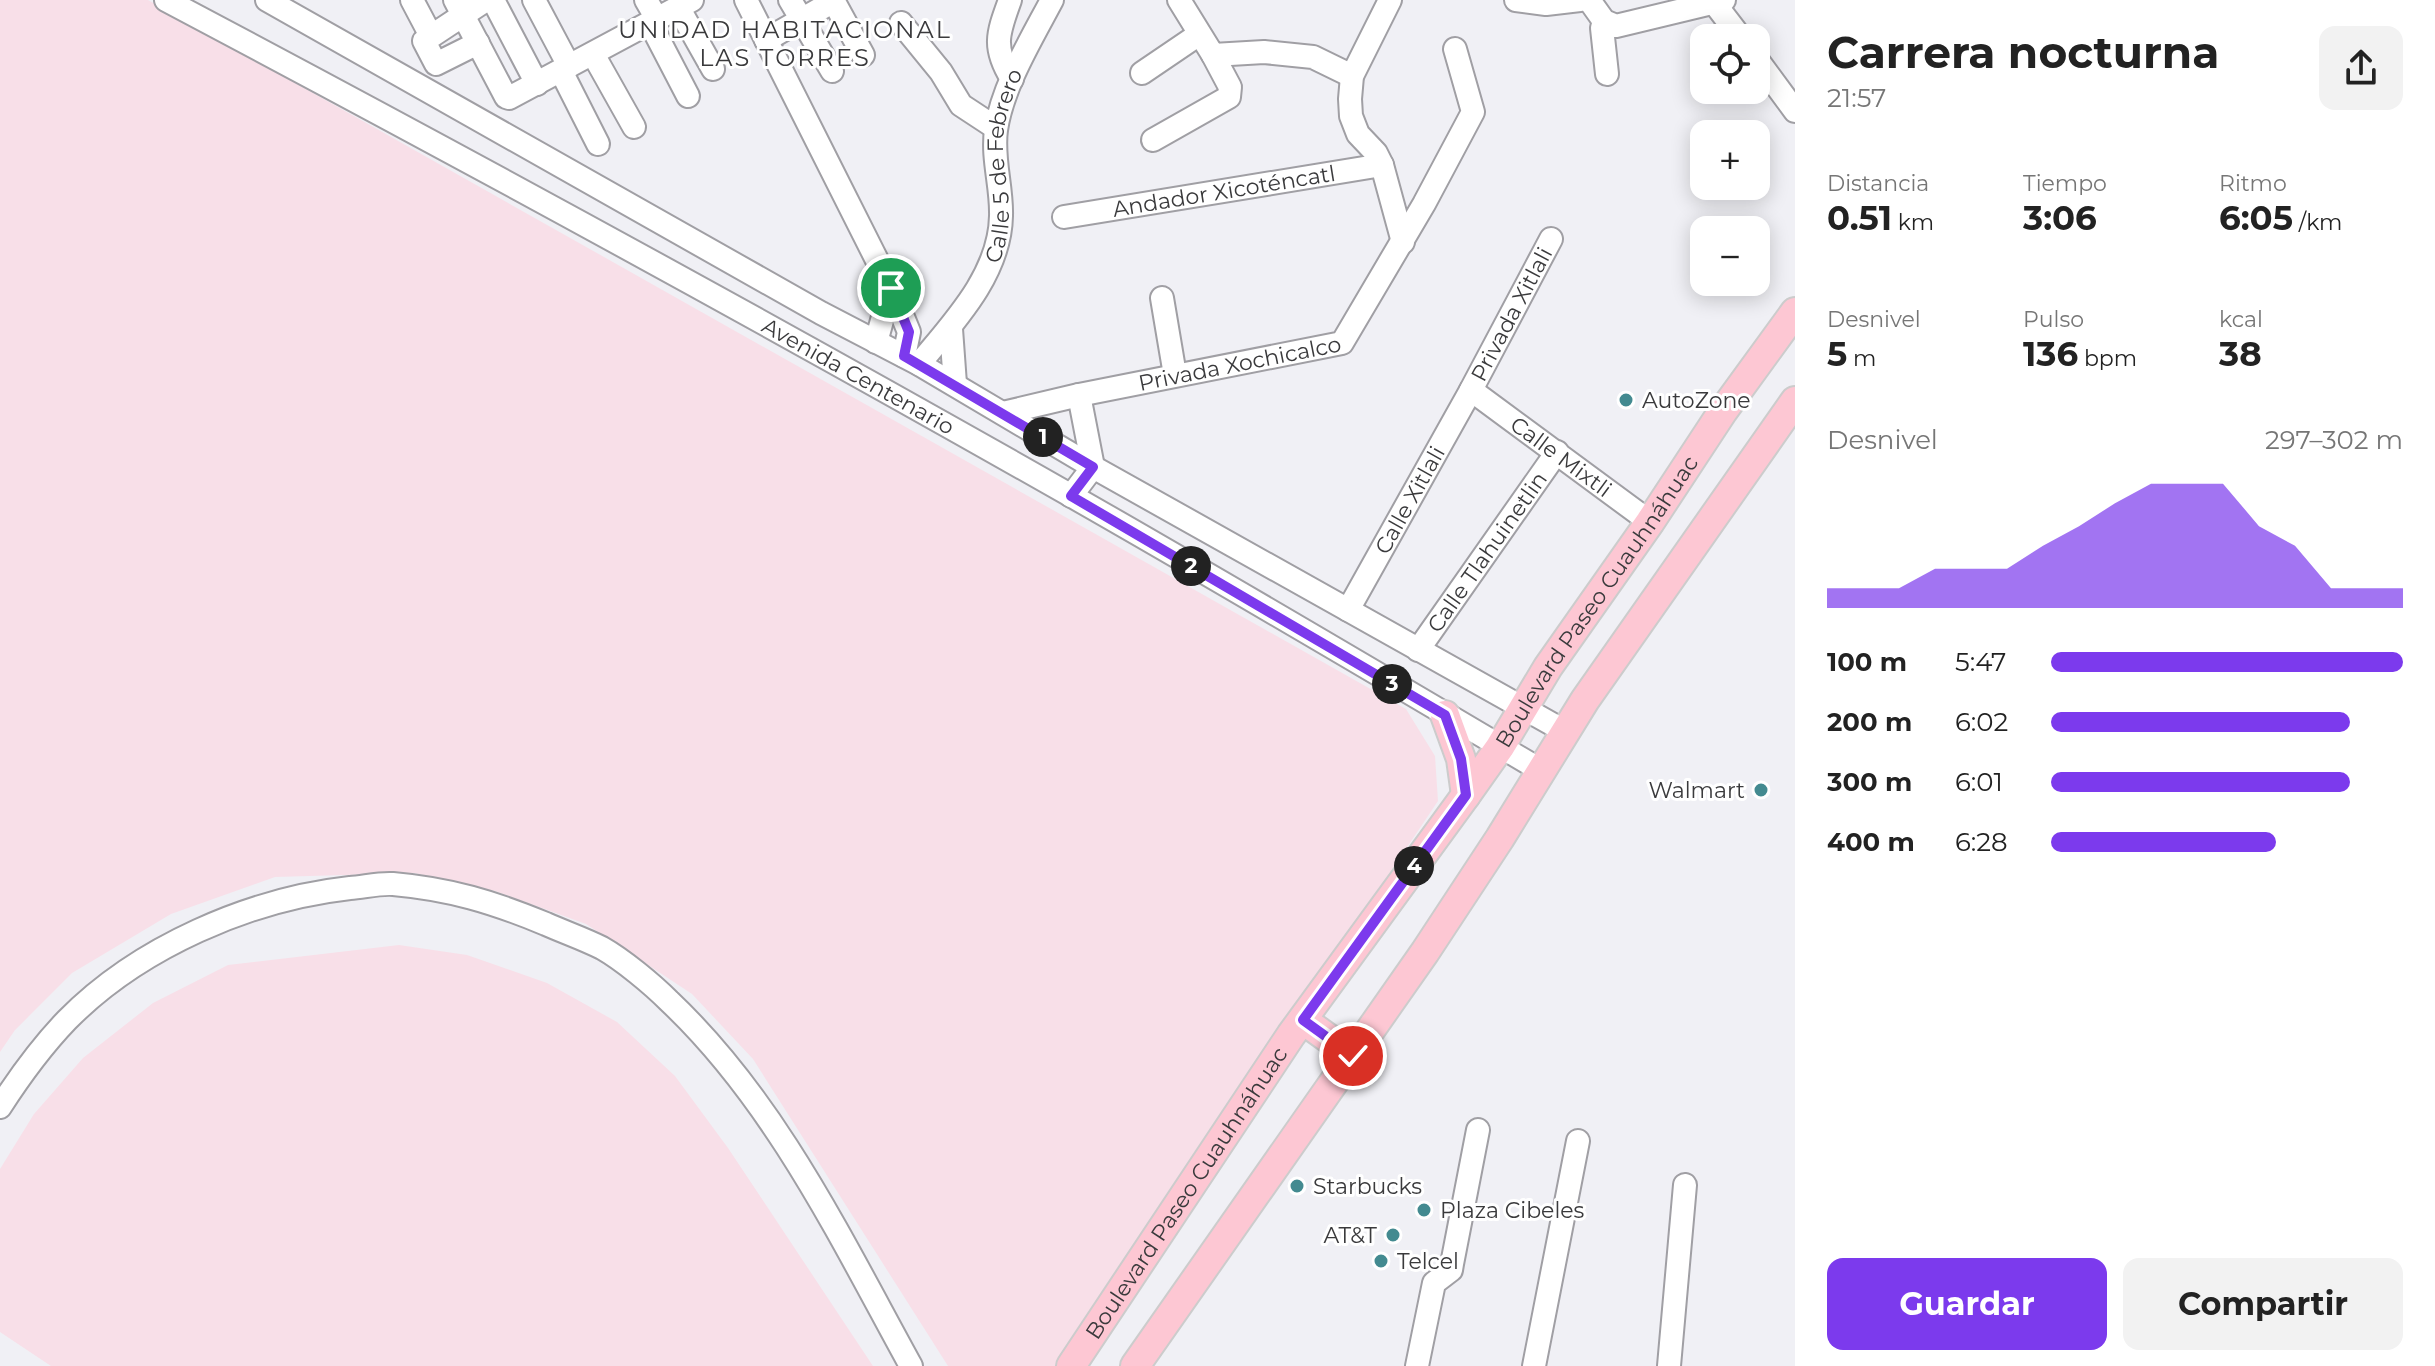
<!DOCTYPE html>
<html lang="es">
<head>
<meta charset="utf-8">
<style>
  :root { --surface:#fff; --page:#f2f2f2; --text:#222; --muted:#767676; --accent:#7c3aed }
  body { margin:0; font-family:Montserrat,sans-serif; background:var(--page); color:var(--text); height:100vh; display:flex; flex-direction:column; font-size:30px; white-space:nowrap }
  * { box-sizing:border-box; margin:0 }
  p { font-size:26px; color:var(--muted) }
  .icon { flex:none; width:44px; height:44px; fill:none; stroke:currentColor; stroke-width:2; stroke-linecap:round; stroke-linejoin:round }
  .map { position:relative; flex:1; overflow:hidden }
  .panel { display:flex; flex-direction:column; background:var(--surface); width:640px }
  .panel>* { flex:none }
  .tools { position:absolute; left:1690px; top:24px; display:grid; gap:16px }
  .tools a { display:grid; place-items:center; width:80px; height:80px; border-radius:16px; background:var(--surface); box-shadow:0 4px 20px #0003; font-size:40px }
  .pin { position:absolute; display:grid; place-items:center; width:68px; height:68px; color:#fff; margin:-34px; border:4px solid #fff; border-radius:50%; box-shadow:0 2px 8px #0007 }
  .km { position:absolute; width:40px; height:40px; margin:-20px; border-radius:50%; background:#222; color:#fff; font-size:22px; line-height:40px; text-align:center }
  .round { display:grid; place-items:center; flex:none; width:84px; height:84px; border-radius:16px; background:var(--page) }
  .head { display:flex; align-items:center; justify-content:space-between; height:136px; padding:0 32px }
  h1 { font-size:44px; font-weight:700; line-height:60px }
  .metrics { display:grid; grid-template-columns:repeat(3,1fr); gap:12px; height:136px; padding:8px 32px }
  .metrics div { display:grid; align-content:center }
  .metrics b { font-size:34px; font-weight:700 }
  .metrics small { font-size:22px; font-weight:400 }
  .metrics p { font-size:22px }
  .chart { height:224px; padding:16px 32px }
  .chart p { display:flex; justify-content:space-between }
  .chart svg { width:100%; height:144px; margin-top:8px; fill:var(--accent); opacity:.7 }
  .cta { display:flex; gap:16px; margin-top:auto; padding:16px 32px }
  .cta a { flex:1; height:92px; border-radius:16px; background:var(--accent); color:#fff; font-size:32px; font-weight:700; line-height:92px; text-align:center }
  .cta a+a { background:var(--page); color:var(--text) }
  ul { padding:0 32px; list-style:none; font-size:26px }
  li { display:grid; grid-template-columns:128px 96px 1fr; align-items:center; height:60px }
  li i { height:20px; border-radius:10px; background:var(--accent) }
  main { display:flex; flex:1; min-height:0 }
  .map>svg:first-child { display:block }
  .industrial { fill:#f8dfe8 }
  .lines { fill:none; stroke-linecap:round; stroke-linejoin:round }
  .minor-casing { stroke:#a09fa4; stroke-width:26 }
  .major-casing { stroke:#ccc; stroke-width:32 }
  .minor { stroke:#fff; stroke-width:22 }
  .major { stroke:#fdc7d3; stroke-width:28 }
  .route-casing { stroke:#fff; stroke-width:16 }
  .route { stroke:#7c3aed; stroke-width:10 }
  .poi-dot { fill:#438a90; stroke:#fff; stroke-width:3 }
  .labels { text-anchor:middle; dominant-baseline:central; stroke-width:6; stroke-linejoin:round; paint-order:stroke }
  .street-label { font-size:22px; fill:#3a3a3c; stroke:#fff }
  .poi-label { font-size:22px; fill:#3a3a3c; stroke:#fff; text-anchor:start }
  .neighbourhood-label { font-size:24px; letter-spacing:2px; fill:#3a3a3c; stroke:#fff }
</style>
</head>
<body>
<main>
<div class="map">
<svg width="1795" height="1366" viewBox="0 0 1795 1366">
  <rect width="100%" height="100%" fill="#f0f0f5"/>
  <path class="industrial" d="M0,0h148l1258,709 29,47 3,45 -378,565h-112l-195,-307 -61,-65 -106,-70 -91,-33 -81,-18 -139,4 -104,37 -99,59 -57,57 -15,22z
    M399,945l68,10 80,28 70,39 58,54 53,72 145,218h-822l-51,-34v-163l34,-55 49,-56 70,-55 75,-38z"/>
  <g class="lines">
    <g class="minor-casing">
      <g id="minor">
        <path id="s1" d="M166,0c304,161 605,325 904,495 158,90 315,183 472,276"/>
        <path d="M267,0l554,313 98,51 174,103 473,265"/>
        <path d="M412,0l19,36"/>
        <path d="M455,0l51,97 3,1 183,-98"/>
        <path d="M493,0l44,84"/>
        <path d="M534,0l35,66"/>
        <path d="M646,0l11,19"/>
        <path d="M746,0l145,288 18,44 -5,24"/>
        <path d="M790,0l42,71"/>
        <path d="M833,0l30,55"/>
        <path d="M1010,0c-12,33 -18,47 2,79"/>
        <path d="M1179,0l34,55 51,-3 49,5 39,19"/>
        <path d="M1390,0l-38,76 -2,23 1,17 7,18 18,19 6,12 21,77"/>
        <path d="M1516,0l30,4 34,-4"/>
        <path d="M1589,0l15,21 12,5 108,-26"/>
        <path d="M1715,4l26,34"/>
        <path d="M678,7l35,62"/>
        <path d="M1604,21l-2,7 5,46"/>
        <path d="M650,23l38,73"/>
        <path d="M901,23l40,49 20,33 35,23"/>
        <path d="M766,40l68,-39"/>
        <path d="M478,43l-42,21 -12,-23 62,-41"/>
        <path d="M593,54l41,73"/>
        <path d="M1756,58l39,53"/>
        <path d="M561,71l37,73"/>
        <path d="M1142,73l56,-38"/>
        <path d="M1153,140l76,-43 1,-10 -17,-32"/>
        <path id="s2" d="M1064,217l318,-52"/>
        <path d="M1162,298l13,77"/>
        <path d="M951,329l4,55"/>
        <path d="M876,342l15,-54"/>
        <path id="s3" d="M919,364c35,-42 81,-90 82,-148 1,-29 -9,-57 -5,-86 6,-43 36,-92 56,-130"/>
        <path id="s4" d="M1471,390l179,132"/>
        <path id="s5" d="M1003,413l76,-18 263,-52 82,-139 49,-92 -18,-63"/>
        <path d="M1071,496l22,-29 -14,-72"/>
        <path id="s6" d="M1348,610l123,-220 80,-151"/>
        <path id="s7" d="M1418,650l139,-198"/>
        <path d="M0,1107c20,-31 42,-61 67,-87 72,-73 183,-121 283,-132 14,-1 29,-5 43,-4 57,5 100,18 153,40 18,8 38,15 56,24 21,12 50,36 67,53 107,101 172,238 242,365"/>
        <path d="M1417,1366l17,-83 17,-13 1,-6 26,-134"/>
        <path d="M1534,1366l44,-225"/>
        <path d="M1669,1366l16,-181"/>
      </g>
    </g>
    <g class="major-casing">
      <g id="major">
        <path d="M1445,715l16,44 5,36"/>
        <path d="M1303,1020l50,36"/>
        <path id="s8" d="M1071,1366l220,-331 175,-240 34,-48 48,-80 102,-145 73,-111 72,-99"/>
        <path d="M1135,1366l290,-414 75,-114 85,-138 210,-299"/>
      </g>
    </g>
    <use href="#minor" class="minor"/>
    <use href="#major" class="major"/>
  </g>
  <g class="lines">
    <g class="route-casing">
      <path id="route" d="M891,288l18,44 -5,24 189,111 -22,29 374,219 16,44 5,36 -163,225 50,36"/>
    </g>
    <use href="#route" class="route"/>
  </g>
  <g class="poi-dot">
    <circle cx="1626" cy="400" r="8"/>
    <circle cx="1761" cy="790" r="8"/>
    <circle cx="1297" cy="1186" r="8"/>
    <circle cx="1424" cy="1210" r="8"/>
    <circle cx="1393" cy="1235" r="8"/>
    <circle cx="1381" cy="1261" r="8"/>
  </g>
  <g class="labels">
    <g class="street-label">
      <text stroke="none"><textPath href="#s3" startOffset="224">Calle 5 de Febrero</textPath></text>
      <text stroke="none"><textPath href="#s2" startOffset="162">Andador Xicoténcatl</textPath></text>
      <text stroke="none"><textPath href="#s6" startOffset="338">Privada Xitlali</textPath></text>
      <text stroke="none"><textPath href="#s5" startOffset="242">Privada Xochicalco</textPath></text>
      <text stroke="none"><textPath href="#s1" startOffset="788">Avenida Centenario</textPath></text>
      <text stroke="none"><textPath href="#s4" startOffset="112">Calle Mixtli</textPath></text>
      <text stroke="none"><textPath href="#s6" startOffset="126">Calle Xitlali</textPath></text>
      <text stroke="none"><textPath href="#s7" startOffset="120">Calle Tlahuinetlin</textPath></text>
      <text stroke="none"><textPath href="#s8" startOffset="928">Boulevard Paseo Cuauhnáhuac</textPath></text>
      <text stroke="none"><textPath href="#s8" startOffset="208">Boulevard Paseo Cuauhnáhuac</textPath></text>
    </g>
    <g class="poi-label">
      <text x="1642" y="400">AutoZone</text>
      <text x="1745" y="790" text-anchor="end">Walmart</text>
      <text x="1313" y="1186">Starbucks</text>
      <text x="1440" y="1210">Plaza Cibeles</text>
      <text x="1377" y="1235" text-anchor="end">AT&amp;T</text>
      <text x="1397" y="1261">Telcel</text>
    </g>
    <g class="neighbourhood-label">
      <text x="785" y="29">UNIDAD HABITACIONAL<tspan x="785" dy="28">LAS TORRES</tspan></text>
    </g>
  </g>
</svg>
<div class="tools">
<a><svg class="icon" aria-label="locate" viewBox="0 0 24 24"><circle cx="12" cy="12" r="6"/><path d="M12 2v4M12 18v4M2 12h4M18 12h4"/></svg></a>
<a>+</a>
<a>−</a>
</div>
<div class="pin" style="left:891px;top:288px;background:#1e9e55"><svg class="icon" aria-label="arrive" viewBox="0 0 24 24"><path d="M6 21V4h12l-3 4 3 4H6"/></svg></div>
<div class="pin" style="left:1353px;top:1056px;background:#d93025"><svg class="icon" aria-label="check" viewBox="0 0 24 24"><path d="M5 12l5 5 9-10"/></svg></div>
<b class="km" style="left:1043px;top:437px">1</b>
<b class="km" style="left:1191px;top:566px">2</b>
<b class="km" style="left:1392px;top:684px">3</b>
<b class="km" style="left:1414px;top:866px">4</b>
</div>
<section class="panel">
<div class="head"><div><h1>Carrera nocturna</h1><p>21:57</p></div><a class="round"><svg class="icon" aria-label="share" viewBox="0 0 24 24"><path d="M12 15V3M7 8l5-5 5 5M5 13v7h14v-7"/></svg></a></div>
<div class="metrics">
<div><p>Distancia</p><b>0.51<small> km</small></b></div>
<div><p>Tiempo</p><b>3:06</b></div>
<div><p>Ritmo</p><b>6:05<small> /km</small></b></div>
</div>
<div class="metrics">
<div><p>Desnivel</p><b>5<small> m</small></b></div>
<div><p>Pulso</p><b>136<small> bpm</small></b></div>
<div><p>kcal</p><b>38</b></div>
</div>
<div class="chart"><p><span>Desnivel</span>297–302 m</p>
<svg viewBox="0 0 160 44" preserveAspectRatio="none"><path d="M0 44V38L10 38L20 38L30 32L40 32L50 32L60 25L70 19L80 12L90 6L100 6L110 6L120 19L130 25L140 38L150 38L160 38V44z"/></svg>
</div>
<ul>
<li><b>100 m</b>5:47<i style="width:100%"></i></li>
<li><b>200 m</b>6:02<i style="width:85%"></i></li>
<li><b>300 m</b>6:01<i style="width:85%"></i></li>
<li><b>400 m</b>6:28<i style="width:64%"></i></li>
</ul>
<div class="cta"><a>Guardar</a><a>Compartir</a></div>
</section>
</main>
</body>
</html>
